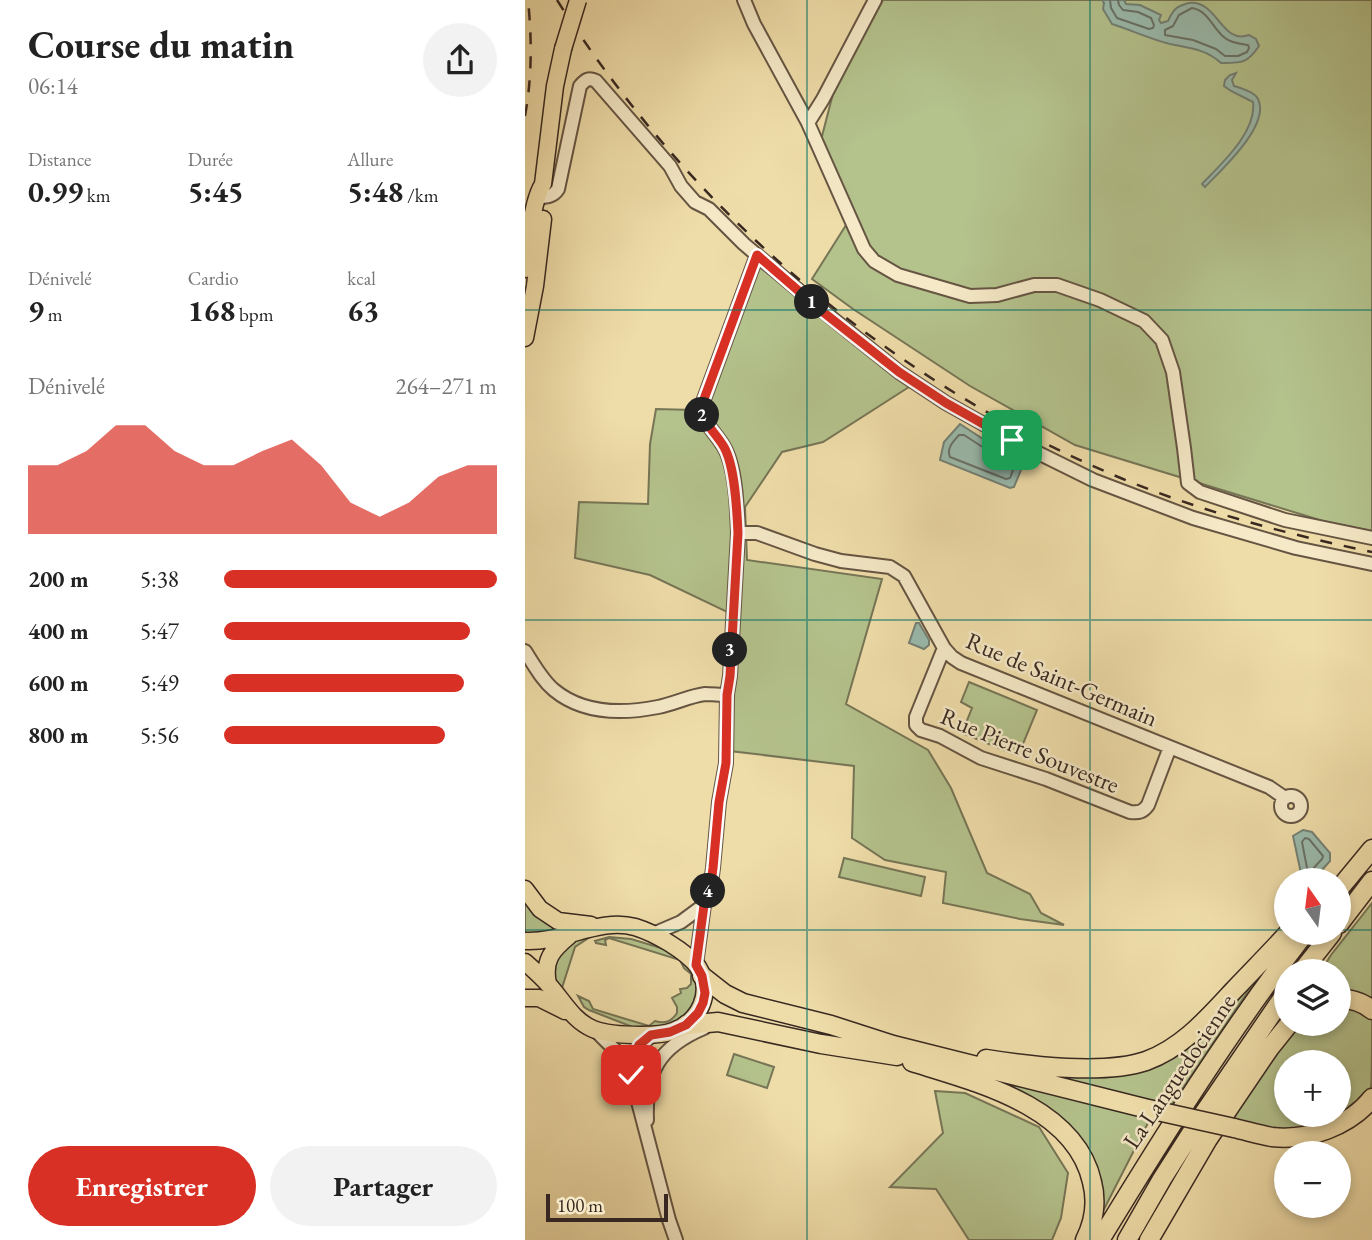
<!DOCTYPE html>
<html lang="fr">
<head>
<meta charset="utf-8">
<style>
  :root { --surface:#fff; --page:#f2f2f2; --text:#222; --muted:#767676; --accent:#d93025 }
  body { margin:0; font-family:"EB Garamond",serif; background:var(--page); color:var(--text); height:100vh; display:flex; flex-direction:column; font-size:26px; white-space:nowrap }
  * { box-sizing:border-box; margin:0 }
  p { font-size:23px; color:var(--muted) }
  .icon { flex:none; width:38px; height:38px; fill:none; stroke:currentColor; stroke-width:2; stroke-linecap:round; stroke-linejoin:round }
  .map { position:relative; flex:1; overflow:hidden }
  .side { display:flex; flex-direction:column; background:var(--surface); width:525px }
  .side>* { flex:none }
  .needle { width:46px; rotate:346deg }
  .controls { position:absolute; left:749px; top:868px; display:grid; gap:14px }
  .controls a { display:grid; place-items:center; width:77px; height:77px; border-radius:50%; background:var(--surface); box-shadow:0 4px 10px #0003; font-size:35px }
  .scale { position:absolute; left:21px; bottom:18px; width:122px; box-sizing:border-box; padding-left:7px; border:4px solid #382821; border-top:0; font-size:19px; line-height:24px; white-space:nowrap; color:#382821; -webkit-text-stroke:5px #f5e9c7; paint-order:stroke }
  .pin { position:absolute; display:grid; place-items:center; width:60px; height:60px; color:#fff; margin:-30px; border-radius:14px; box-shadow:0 4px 10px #0006 }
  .km { position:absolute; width:35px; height:35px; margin:-18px; border-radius:50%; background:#222; color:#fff; font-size:19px; line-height:35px; text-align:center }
  .round { display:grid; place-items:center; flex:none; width:74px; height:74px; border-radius:37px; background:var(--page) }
  .headline { display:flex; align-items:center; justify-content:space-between; height:119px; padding:0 28px }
  h1 { font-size:38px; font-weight:700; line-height:52px }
  .stats { display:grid; grid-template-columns:repeat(3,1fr); gap:10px; height:119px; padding:7px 28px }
  .stats div { display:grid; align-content:center }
  .stats b { font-size:30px; font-weight:700 }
  .stats small { font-size:19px; font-weight:400 }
  .stats p { font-size:19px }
  .chart { height:196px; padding:14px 28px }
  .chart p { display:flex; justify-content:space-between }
  .chart svg { width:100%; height:126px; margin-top:7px; fill:var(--accent); opacity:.7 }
  .primary-button { display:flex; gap:14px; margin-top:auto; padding:14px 28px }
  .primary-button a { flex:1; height:80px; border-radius:42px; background:var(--accent); color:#fff; font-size:28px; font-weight:700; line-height:80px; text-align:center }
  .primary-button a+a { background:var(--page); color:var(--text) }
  ul { padding:0 28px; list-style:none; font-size:23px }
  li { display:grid; grid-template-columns:112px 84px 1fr; align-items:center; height:52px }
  li i { height:18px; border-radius:9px; background:var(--accent) }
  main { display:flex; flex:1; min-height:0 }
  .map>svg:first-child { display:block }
  .green { fill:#b4c28c; stroke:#767556; stroke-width:2; fill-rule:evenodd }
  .water { fill:#9abbad; stroke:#738075; stroke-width:2 }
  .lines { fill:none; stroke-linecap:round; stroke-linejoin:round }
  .shore { stroke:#697267; stroke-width:2 }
  .minor-casing { stroke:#665543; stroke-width:16 }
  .major-casing { stroke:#382821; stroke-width:19 }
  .highway-casing { stroke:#382821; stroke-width:21 }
  .minor { stroke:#f5e9c7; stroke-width:12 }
  .major { stroke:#efdda9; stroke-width:16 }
  .highway { stroke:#efdda9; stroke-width:18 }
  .rail { stroke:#382821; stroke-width:2.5; stroke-dasharray:12 12; stroke-linecap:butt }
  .major-bridge-casing { stroke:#382821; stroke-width:19; stroke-linecap:butt }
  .highway-bridge-casing { stroke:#382821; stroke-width:21; stroke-linecap:butt }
  .major-bridge { stroke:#efdda9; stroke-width:16 }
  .highway-bridge { stroke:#efdda9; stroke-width:18 }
  .route-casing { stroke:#fff; stroke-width:14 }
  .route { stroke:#d93025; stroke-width:9 }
  .grid { fill:none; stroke:#0f766e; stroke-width:2; stroke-opacity:0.55 }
  .labels { text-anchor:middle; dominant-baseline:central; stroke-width:5; stroke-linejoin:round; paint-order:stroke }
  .street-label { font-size:24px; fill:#382821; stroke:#f5e9c7 }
</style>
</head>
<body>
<main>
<section class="side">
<div class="headline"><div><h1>Course du matin</h1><p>06:14</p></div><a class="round"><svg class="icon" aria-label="share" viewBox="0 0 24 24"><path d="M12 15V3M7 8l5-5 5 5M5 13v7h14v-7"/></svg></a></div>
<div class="stats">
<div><p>Distance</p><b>0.99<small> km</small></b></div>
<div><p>Durée</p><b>5:45</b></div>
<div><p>Allure</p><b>5:48<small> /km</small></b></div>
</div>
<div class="stats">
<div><p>Dénivelé</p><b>9<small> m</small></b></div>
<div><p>Cardio</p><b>168<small> bpm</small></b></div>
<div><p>kcal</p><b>63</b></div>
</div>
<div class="chart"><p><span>Dénivelé</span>264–271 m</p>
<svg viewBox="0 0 160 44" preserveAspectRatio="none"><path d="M0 44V20L10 20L20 15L30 6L40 6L50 15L60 20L70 20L80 15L90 11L100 20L110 33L120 38L130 33L140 24L150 20L160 20V44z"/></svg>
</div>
<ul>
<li><b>200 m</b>5:38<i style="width:100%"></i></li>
<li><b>400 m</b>5:47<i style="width:90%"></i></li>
<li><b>600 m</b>5:49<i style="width:88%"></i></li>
<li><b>800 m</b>5:56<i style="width:81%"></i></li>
</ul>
<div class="primary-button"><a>Enregistrer</a><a>Partager</a></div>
</section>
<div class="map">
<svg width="847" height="1240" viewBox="0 0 847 1240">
  <rect width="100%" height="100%" fill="#efdda9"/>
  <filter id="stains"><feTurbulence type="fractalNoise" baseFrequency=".00286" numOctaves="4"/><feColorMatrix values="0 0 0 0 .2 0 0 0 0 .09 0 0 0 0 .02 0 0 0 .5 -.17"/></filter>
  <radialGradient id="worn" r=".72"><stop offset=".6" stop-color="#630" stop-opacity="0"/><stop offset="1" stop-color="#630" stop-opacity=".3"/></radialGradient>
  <path class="green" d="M358,0h489v531l-49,-10 -248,-76 -105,-59 -117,-77 -41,-30 41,-65 -32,-74 14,-54z
    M224,259l51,39 109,89 -86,55 -41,10 -37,55 2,53 135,19 -36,125 82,46 23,38 36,85 43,21 11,19 23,12 -44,-6 -77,-16 3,-31 -61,-12 -33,-22 2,-72 -124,-15 8,-134 -88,-42 -75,-17 4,-56 69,2 2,-60 6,-35 39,1z
    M444,682l68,28 -19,46 -56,-23 10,-25 -11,-6z
    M319,858l81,19 -4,19 -82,-19z
    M0,897l36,30 -1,4 -35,5z
    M847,903v98l-33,-15v-15h-18l10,-16z
    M71,933l-21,14 -14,44 -6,-10 -2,-11 1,-8 18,-21z
    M84,937l22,2 40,12 19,15 10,20 -1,14 -12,18 -27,11 -25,-1 -46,-18 -5,-3 -6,-11 11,5 4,8 56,17 6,-5c10,3 16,1 22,-8v-6l-5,-9 9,-5 -1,-4 7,-1 4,-4v-10l-7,-6 -4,-8 -71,-22 -4,2 1,5 -10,-2 -1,-2z
    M724,983l2,4 -80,119 -132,-32 96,-6z
    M814,1003l33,14c0,13 0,62 -1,70 -4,8 -12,14 -19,19 -39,32 -77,26 -122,12l66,-94h43zM761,1062h53v53h-53z
    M209,1054l40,13 -7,21 -40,-13z
    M474,1084l33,4 119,29 -55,108 -3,-57z
    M410,1091l30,2 74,34 29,46 -7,45 -9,22h-83l-33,-51 -46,-2 53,-54z"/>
  <path class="water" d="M577,0h22l2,4 14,1 21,10 -2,5 2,3 7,-2c5,-11 8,-15 21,-18 29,-3 32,42 60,32l7,4 3,7c-12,18 -18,17 -38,17 -15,-14 -32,-15 -51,-19 -20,-5 -39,-14 -58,-20l-9,-15 1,-6z
    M711,73l-4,7 2,6c7,2 21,6 24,13 13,26 -37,71 -53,88l-3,-3c19,-20 55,-52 51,-82l-22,-11 -7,-5 1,-6 5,-5z
    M435,424l63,41 -9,22 -4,1 -70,-28 4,-18z
    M391,623h3l10,17v5l-5,4 -15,-6z
    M778,830l9,2 18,21v8l-17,19h-10l-1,-2 -9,-42z"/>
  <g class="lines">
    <path class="shore" d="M585,0l1,8 6,10 32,11 4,-1 1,-3 -3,-7 -13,-6 -15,-2 -4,-5 -1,-5
      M667,8c17,3 20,20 33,30 6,5 16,6 23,7l1,3 -2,4 -9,4h-13l-9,-7 -23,-9 -28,-5v-5l8,-4 6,-11z
      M434,435h5l48,31 1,4 -3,8 -4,1 -56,-22c-4,-9 4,-16 9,-22z
      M780,838l4,1 14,17 -1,3 -11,12 -4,-3 -5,-26z"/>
    <g class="minor-casing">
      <path id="minor" d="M219,0l10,24 54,99 56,126 10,12 24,14 72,21 27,-1 37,-10h23l43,15 44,21 18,19 11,32 11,76 4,35 12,9 85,28 87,18
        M283,123l15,-24 52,-99
        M12,197c9,0 16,0 21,-8l22,-103c5,-6 9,-9 16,-5l74,85 11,20 14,16 14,7 35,35 79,67 76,61 47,31 66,37 81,40 100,38 103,30 76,16
        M213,533h19l58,21 26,7 49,6 14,9 40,72 8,9 9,6 308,124 16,11
        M419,648l-28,69v8l5,5 19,6 41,22 65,21 84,33c9,1 13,0 18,-7l22,-58
        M0,651c9,14 17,29 29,39 29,24 69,24 104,17 16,-3 31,-11 47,-13 7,0 15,1 22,1
        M756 806a10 10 0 1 1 20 0a10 10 0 1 1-20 0Z
        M128,934l28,-12 23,-17
        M171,965l8,-60 7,-22 2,-15 6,-66 7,-39 1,-68 3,-19 8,-143c-1,-24 -2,-66 -14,-86 -8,-14 -19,-22 -24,-37l57,-155
        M69,1029l30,30 7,16 38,145 7,20
        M106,1071c0,-23 8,-21 20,-36
        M122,1120c-2,-48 12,-73 57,-92"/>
    </g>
    <g class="major-casing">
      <path id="major" d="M0,269c4,-24 6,-66 18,-85l12,-98 8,-37
        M0,338l10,-52 8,-67
        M0,889l15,20 18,12 33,4
        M0,941c38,2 75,-24 110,-14 20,6 51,24 63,40 16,26 1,55 -25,64 -10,4 -22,4 -32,4 -13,0 -36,-1 -48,-6 -21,-9 -30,-29 -45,-45 -7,-8 -15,-15 -23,-22
        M23,984c-5,-24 4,-34 21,-48
        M0,998h14l26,13"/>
    </g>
    <g class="highway-casing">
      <path id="highway" d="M814,889l33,-40
        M814,924l33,-43
        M777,971l30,-38
        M177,976l23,18 18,9 88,22 62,20 251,63
        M814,998c12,1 24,4 33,12
        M161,1025l32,-3 103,22 76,12
        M461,1059c43,7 119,16 160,2 36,-13 61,-42 87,-70 18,-19 37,-38 55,-58
        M387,1062c64,20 163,44 180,120 5,19 2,40 -7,58
        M709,1128c13,3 26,7 38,9 36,4 78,-11 100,-39
        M575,1240c64,-105 130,-210 205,-307
        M602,1240l35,-61 42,-66 82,-120
        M624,1240l59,-101 61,-90 20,-25"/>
    </g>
    <use href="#minor" class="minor"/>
    <use href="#major" class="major"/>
    <use href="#highway" class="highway"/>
    <path class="rail" d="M32,0c135,213 333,382 566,479 80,33 164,55 249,73
      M0,116c7,-38 7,-77 3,-116"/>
    <g class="major-bridge-casing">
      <path id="major-bridge" d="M38,49l15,-49"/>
    </g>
    <g class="highway-bridge-casing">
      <path id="highway-bridge" d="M619,1108l90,20"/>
    </g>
    <use href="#major-bridge" class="major-bridge"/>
    <use href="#highway-bridge" class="highway-bridge"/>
  </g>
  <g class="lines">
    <g class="route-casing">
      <path id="route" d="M106,1075v-15l8,-15 12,-10 19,-3 16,-7 12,-12 5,-10 2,-10 -3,-17 -6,-11 8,-60 7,-22 2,-15 6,-66 7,-39 1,-68 3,-19 8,-143c-1,-23 -3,-67 -14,-86 -8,-14 -19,-22 -24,-37l57,-155 66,57 76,60 47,31 66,37"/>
    </g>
    <use href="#route" class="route"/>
  </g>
  <path class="grid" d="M282,0v1240M565,0v1240M0,310h847M0,620h847M0,930h761M814,930h33"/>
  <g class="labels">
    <g class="street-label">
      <text transform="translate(537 679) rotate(23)">Rue de Saint-Germain</text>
      <text transform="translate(505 750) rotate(22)">Rue Pierre Souvestre</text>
      <text transform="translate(654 1071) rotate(-56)">La Languedocienne</text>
    </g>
  </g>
  <rect width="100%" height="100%" filter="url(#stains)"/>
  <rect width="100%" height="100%" fill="url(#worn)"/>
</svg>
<div class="controls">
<a><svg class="needle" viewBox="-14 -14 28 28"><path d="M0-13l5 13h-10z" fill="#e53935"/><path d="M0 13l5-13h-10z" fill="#767676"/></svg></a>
<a><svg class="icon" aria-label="layers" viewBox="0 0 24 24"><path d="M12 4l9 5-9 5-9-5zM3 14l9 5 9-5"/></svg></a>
<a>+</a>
<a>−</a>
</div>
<div class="scale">100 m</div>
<div class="pin" style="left:487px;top:440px;background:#1e9e55"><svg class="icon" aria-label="arrive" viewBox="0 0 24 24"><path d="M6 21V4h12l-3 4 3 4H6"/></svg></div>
<div class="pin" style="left:106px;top:1075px;background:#d93025"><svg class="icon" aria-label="check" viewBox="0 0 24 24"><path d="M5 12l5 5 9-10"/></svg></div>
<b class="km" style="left:287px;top:302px">1</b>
<b class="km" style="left:177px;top:415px">2</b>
<b class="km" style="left:205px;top:650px">3</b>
<b class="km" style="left:183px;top:891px">4</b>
</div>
</main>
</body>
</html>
